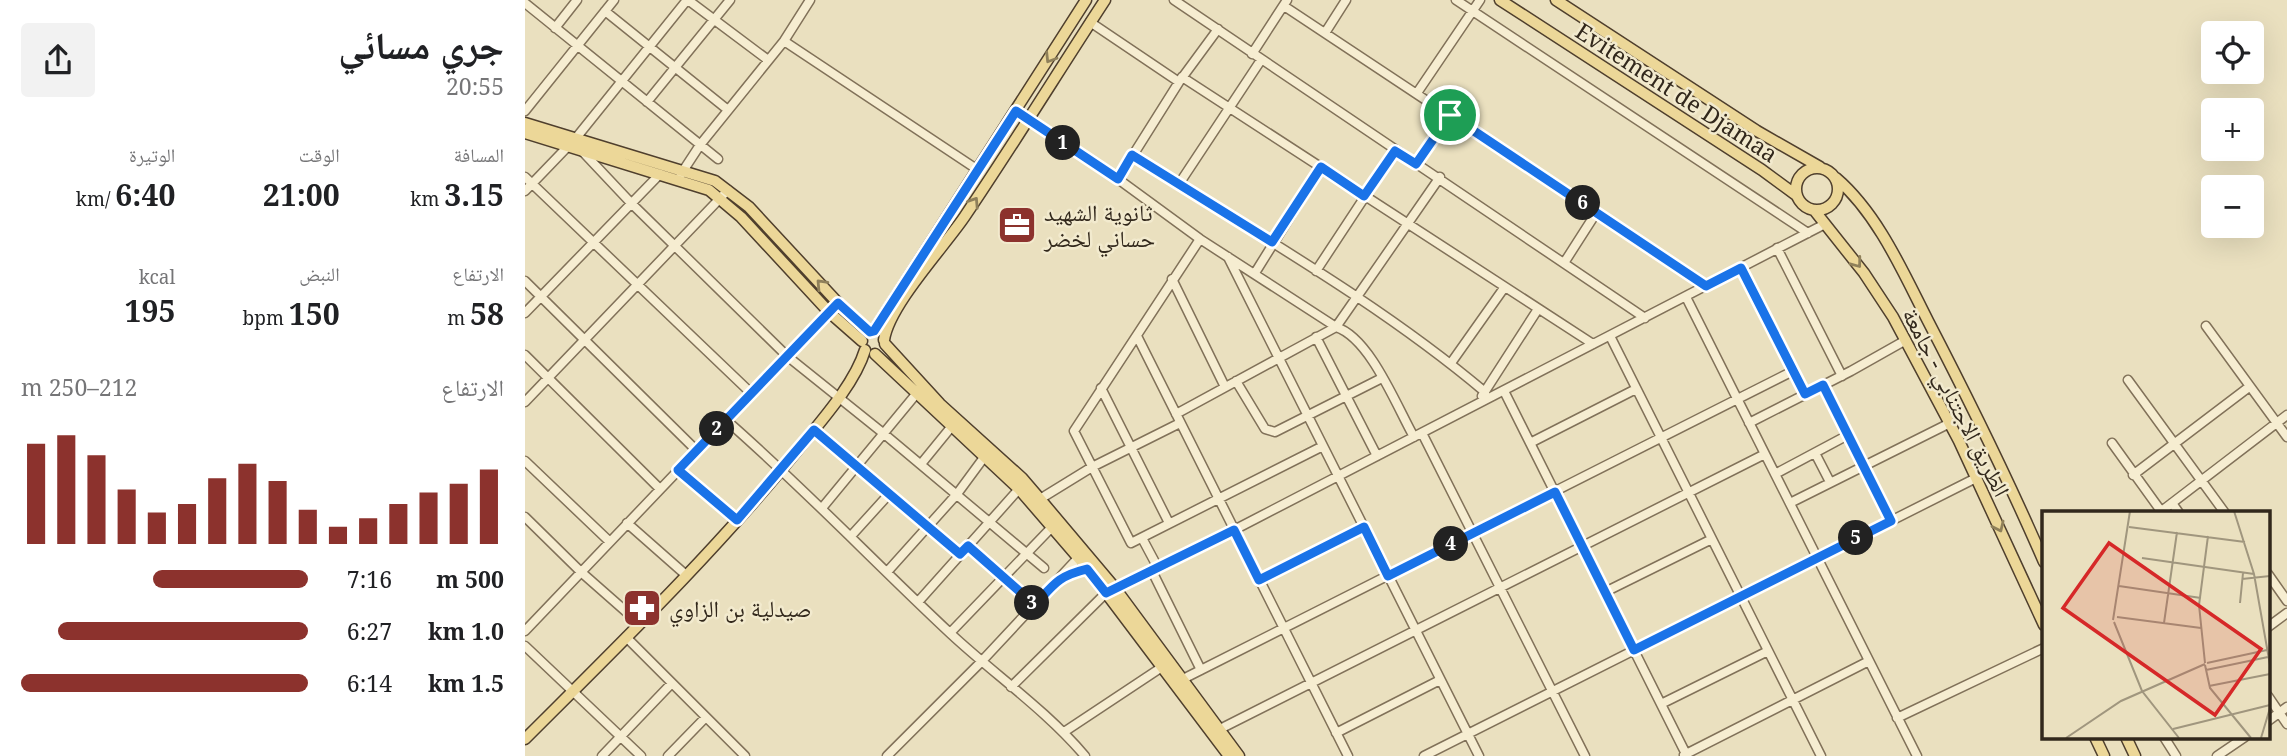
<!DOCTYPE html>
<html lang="ar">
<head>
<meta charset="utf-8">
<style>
  :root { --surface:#fff; --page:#f2f2f2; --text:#202124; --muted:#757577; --accent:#8c322d }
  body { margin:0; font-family:"Noto Serif","Noto Naskh Arabic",serif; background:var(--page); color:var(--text); direction:rtl; height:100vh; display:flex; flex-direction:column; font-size:26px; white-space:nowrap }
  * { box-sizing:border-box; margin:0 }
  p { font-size:23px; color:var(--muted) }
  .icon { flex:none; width:38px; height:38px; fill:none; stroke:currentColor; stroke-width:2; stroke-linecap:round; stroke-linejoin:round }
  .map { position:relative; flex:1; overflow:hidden; direction:ltr }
  .panel { display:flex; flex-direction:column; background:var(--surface); width:525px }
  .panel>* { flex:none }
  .fabs { position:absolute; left:1676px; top:21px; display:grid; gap:14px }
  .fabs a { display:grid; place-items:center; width:63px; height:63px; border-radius:7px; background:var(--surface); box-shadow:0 7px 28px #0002; font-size:35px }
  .pin { position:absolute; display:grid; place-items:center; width:60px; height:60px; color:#fff; margin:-30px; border:4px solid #fff; border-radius:50%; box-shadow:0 2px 7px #0007 }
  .km { position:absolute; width:35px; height:35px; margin:-18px; border-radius:50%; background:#222; color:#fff; font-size:19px; line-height:35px; text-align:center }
  .round { display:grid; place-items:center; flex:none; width:74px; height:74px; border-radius:7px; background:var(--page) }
  .summary { display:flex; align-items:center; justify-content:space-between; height:119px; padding:0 21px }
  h1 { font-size:38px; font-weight:700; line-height:52px }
  .metrics { display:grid; grid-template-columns:repeat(3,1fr); gap:10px; height:119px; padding:7px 21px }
  .metrics div { display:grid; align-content:center }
  .metrics b { font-size:30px; font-weight:700 }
  .metrics small { font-size:19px; font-weight:400 }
  .metrics p { font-size:19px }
  .chart { height:196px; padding:14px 21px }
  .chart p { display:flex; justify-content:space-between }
  .chart svg { width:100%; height:126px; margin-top:7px; stroke:var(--accent); stroke-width:6 }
  ul { padding:0 21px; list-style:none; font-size:23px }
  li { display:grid; grid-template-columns:112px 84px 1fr; align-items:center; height:52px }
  li i { height:18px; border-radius:9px; background:var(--accent) }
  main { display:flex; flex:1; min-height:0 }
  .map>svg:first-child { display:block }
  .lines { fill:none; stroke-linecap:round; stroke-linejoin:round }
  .minor-casing { stroke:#817159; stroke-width:11 }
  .major-casing { stroke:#4f3f2d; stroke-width:13 }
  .minor { stroke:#f6edd1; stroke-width:8 }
  .major { stroke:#ecd798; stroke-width:10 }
  .oneway { stroke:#8f805a }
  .route-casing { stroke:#fff; stroke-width:14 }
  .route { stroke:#1a73e8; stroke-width:9 }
  .labels { text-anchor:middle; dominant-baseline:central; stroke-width:5; stroke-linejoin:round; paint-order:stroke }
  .street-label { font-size:23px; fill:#32281c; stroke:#f2eace }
  .poi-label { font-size:23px; fill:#32281c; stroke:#f2eace; text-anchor:start }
  .inset-road { fill:none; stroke:#a0967e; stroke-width:2 }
  .view { fill:#d62828; fill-opacity:0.15; stroke:#d62828; stroke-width:3.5 }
  .inset-edge { fill:none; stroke:#32281c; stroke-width:3.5 }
</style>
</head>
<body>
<main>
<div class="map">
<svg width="1762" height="756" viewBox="0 0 1762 756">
  <rect width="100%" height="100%" fill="#eae0bf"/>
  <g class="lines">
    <g class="minor-casing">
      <path id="minor" d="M163,0l80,60
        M649,0l471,318
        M931,0l352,233
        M0,3l193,156
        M759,6l422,280
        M80,11l123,99
        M565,22l89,60
        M30,28l22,-28
        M800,33l21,-33
        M259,41l194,129
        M727,54l35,-54
        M657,77l411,267
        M892,93l63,-93
        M122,102l83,-102
        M0,111l89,-111
        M491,112l102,67 82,60 136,88 104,-150
        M57,151l49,52 156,153 96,77 161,135
        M607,155c119,76 245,146 353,237
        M891,164l34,-49
        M156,174l19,-29 84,-104 26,-41
        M0,177l226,216
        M593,179l61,-97 39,-53
        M654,184l82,-124
        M0,191l51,-53 111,-138
        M675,239l-126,192 57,112 192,-97
        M1252,248l65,128
        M703,257l251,499
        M1039,263l32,-50
        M1216,268l64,126
        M791,271l79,-120
        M730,273l66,-106
        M647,279l53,108
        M0,281l172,170
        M1161,297l231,459
        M0,313l135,-139
        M1681,326l81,111
        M612,336l211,420
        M1085,336l211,420
        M791,337l61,119
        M0,355l135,134
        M926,363l53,-75
        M1603,380l97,133
        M711,381l29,48 10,3 107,-54
        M1298,385l68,136
        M576,388l68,135
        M979,391l183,365
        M957,396l56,-87
        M0,402l203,-212
        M651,414l160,-87c34,11 60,78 78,110
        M201,420c78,68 149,143 225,214 44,41 95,76 134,122
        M1224,423l102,-52 55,-31
        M289,430l146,124
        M897,433l163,323
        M1005,443l106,-54
        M1587,443l49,68
        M1290,453l15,29
        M0,461l85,81
        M396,464l31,-38
        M153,470l59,50
        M1250,474l73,-39
        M1608,475l116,-88
        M515,499l52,-32 88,-44
        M1265,503l160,-80
        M1647,503l7,10
        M297,508l95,-115
        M1634,513l128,-98
        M0,517l56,55 58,51
        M102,523l59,52
        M326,536l39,-43
        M617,538l16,30
        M443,546l67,59
        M627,571l49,99
        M362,572l70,-78 28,-38
        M1743,574l19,27
        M539,576l24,-7
        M734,580l105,-53
        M1080,592l107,-53
        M393,602l101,-113
        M1743,627l19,-14
        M0,631l313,-328
        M425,633l102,-106
        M101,637l119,119
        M0,646l116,110
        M658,679l610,-308
        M486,687l95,-94 128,-63 591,-306
        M1743,696l19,28
        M1136,704l107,-53
        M1372,718l147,-70
        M1743,721l19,-14
        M695,729l545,-275
        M539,732l98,-65
        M811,733l104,-53
        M1639,737l12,19
        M1159,755l185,-94
        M77,756l69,-72
        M143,756l37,-38
        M362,756l94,-94 97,-104
        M899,756l552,-278
        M1692,756l28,-19"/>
    </g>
    <g class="major-casing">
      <path id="major" d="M975,0l262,170 34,25
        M1031,0l201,131 63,36
        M0,123l190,58 34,26 89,96 32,29
        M0,133l184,57 32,27 88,95 33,29
        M1271 189a21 21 0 1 1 42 0a21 21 0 1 1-42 0Z
        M1311,178c42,36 67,94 92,143 41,79 80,158 116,241
        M1289,210l50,63 29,44 66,124 85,184
        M349,331l212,-331
        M359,340c5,-35 61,-94 81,-124 48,-71 93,-144 140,-216
        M360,344l55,60 82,74 18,21 75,89 124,168
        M350,354l144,135 69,80 141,187
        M1570,737l9,19
        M1601,737l9,19
        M0,739c94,-94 191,-188 275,-292 22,-27 55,-64 65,-97"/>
    </g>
    <use href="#minor" class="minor"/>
    <use href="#major" class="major"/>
  </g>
  <defs><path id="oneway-chevron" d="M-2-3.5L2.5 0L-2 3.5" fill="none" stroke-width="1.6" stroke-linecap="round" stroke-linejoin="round" transform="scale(1.75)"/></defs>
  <g class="oneway">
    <use href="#oneway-chevron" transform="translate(525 58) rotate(122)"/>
    <use href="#oneway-chevron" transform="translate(449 202) rotate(-57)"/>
    <use href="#oneway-chevron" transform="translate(1332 263) rotate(53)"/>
    <use href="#oneway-chevron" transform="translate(296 284) rotate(-133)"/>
    <use href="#oneway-chevron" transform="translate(1474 527) rotate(65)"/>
  </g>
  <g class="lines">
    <g class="route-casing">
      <path id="route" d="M491,111l102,68 14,-24 140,87 49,-75 43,29 31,-45 21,13 34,-49 256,171 35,-18 64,126 18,-9 68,136 -257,129 -79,-158 -167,84 -24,-49 -105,53 -25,-50 -128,63 -19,-24c-29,7 -33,15 -52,36l-67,-59 -8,8 -146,-124 -77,90 -59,-50 160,-167 32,29 4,-1z"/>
    </g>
    <use href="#route" class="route"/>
  </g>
  <defs>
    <g id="office-square" transform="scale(2.0125)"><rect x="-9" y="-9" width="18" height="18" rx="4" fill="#8c322d" stroke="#f2eace"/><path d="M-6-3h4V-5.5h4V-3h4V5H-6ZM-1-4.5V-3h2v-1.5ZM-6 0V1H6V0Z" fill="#fff"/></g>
    <g id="pharmacy-square" transform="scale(2.0125)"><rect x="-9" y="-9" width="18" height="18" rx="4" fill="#8c322d" stroke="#f2eace"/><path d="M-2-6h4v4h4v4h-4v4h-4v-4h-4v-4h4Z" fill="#fff"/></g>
  </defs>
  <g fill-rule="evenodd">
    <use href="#office-square" x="492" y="225"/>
    <use href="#pharmacy-square" x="117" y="608"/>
  </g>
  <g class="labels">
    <g class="street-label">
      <text transform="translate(1152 92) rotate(33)">Evitement de Djamaa</text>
      <text transform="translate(1432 402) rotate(63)">الطريق الاجتنابي - جامعة</text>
    </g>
    <g class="poi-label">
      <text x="519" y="212">ثانوية الشهيد<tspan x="519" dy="26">حساني لخضر</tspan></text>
      <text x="144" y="608">صيدلية بن الزاوي</text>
    </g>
  </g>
  <g transform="translate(1517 511)">
    <rect width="228" height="228" fill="#eae0bf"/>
    <path class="inset-road" d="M192,0l20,63 16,91M87,16l116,15M100,47l112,16M200,68l28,-3M77,75l82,12M198,92l3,-30M75,106l84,11M71,109l17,-109M72,111l28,69 37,47M122,112l13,-91M163,152l-6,-58 9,-69M165,152l60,-13M163,154l5,23 41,50M164,159l62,-13M167,175l61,-12M131,218l97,-24M24,227l55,-37 84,-37M219,227l9,-30"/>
    <path class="view" d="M67,32l152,106 -46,66 -152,-107z"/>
    <rect width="228" height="228" class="inset-edge"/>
  </g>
</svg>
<div class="fabs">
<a><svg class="icon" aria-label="locate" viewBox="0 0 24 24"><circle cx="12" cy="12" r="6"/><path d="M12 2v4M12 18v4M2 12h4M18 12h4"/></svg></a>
<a>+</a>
<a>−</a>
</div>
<div class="pin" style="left:925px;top:115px;background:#1e9e55"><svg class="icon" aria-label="arrive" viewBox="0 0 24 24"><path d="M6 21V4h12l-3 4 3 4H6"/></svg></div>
<b class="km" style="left:538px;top:143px">1</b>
<b class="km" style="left:192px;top:429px">2</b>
<b class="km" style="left:507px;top:603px">3</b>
<b class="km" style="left:926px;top:544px">4</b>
<b class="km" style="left:1331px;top:538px">5</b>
<b class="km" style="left:1058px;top:203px">6</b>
</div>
<section class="panel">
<div class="summary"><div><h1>جري مسائي</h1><p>20:55</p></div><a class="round"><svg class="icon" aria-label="share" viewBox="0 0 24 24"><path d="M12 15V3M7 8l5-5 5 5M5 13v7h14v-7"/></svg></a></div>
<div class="metrics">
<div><p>المسافة</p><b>3.15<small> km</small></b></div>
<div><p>الوقت</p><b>21:00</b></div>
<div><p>الوتيرة</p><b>6:40<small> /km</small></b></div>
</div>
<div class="metrics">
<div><p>الارتفاع</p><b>58<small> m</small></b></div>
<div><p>النبض</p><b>150<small> bpm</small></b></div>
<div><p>kcal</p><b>195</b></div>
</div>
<div class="chart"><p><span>الارتفاع</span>212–250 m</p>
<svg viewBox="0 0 160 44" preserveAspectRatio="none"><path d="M5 44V9M15 44V6M25 44V13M35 44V25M45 44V33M55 44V30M65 44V21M75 44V16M85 44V22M95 44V32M105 44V38M115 44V35M125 44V30M135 44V26M145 44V23M155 44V18"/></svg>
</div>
<ul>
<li><b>500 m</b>7:16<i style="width:54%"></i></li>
<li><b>1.0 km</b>6:27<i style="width:87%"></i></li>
<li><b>1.5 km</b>6:14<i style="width:100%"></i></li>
</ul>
</section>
</main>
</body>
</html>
